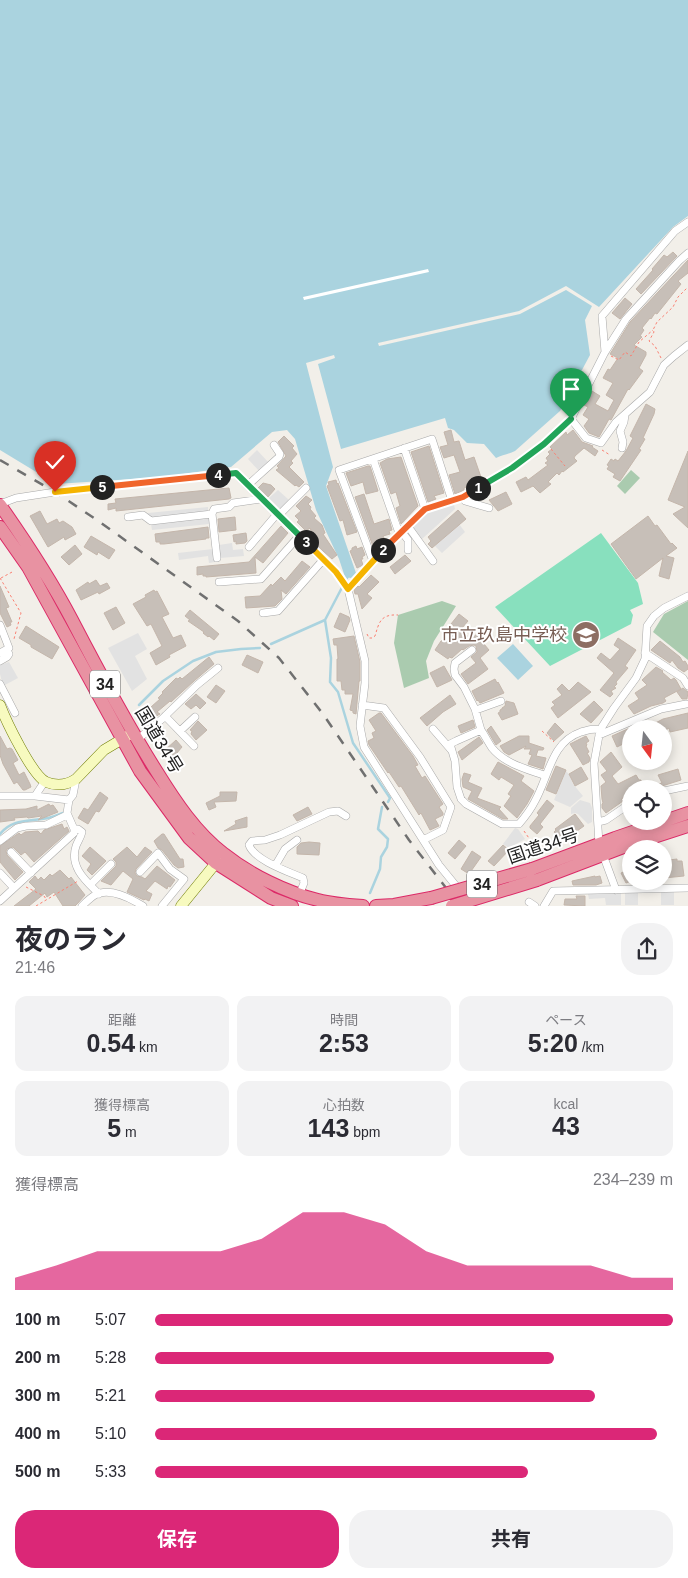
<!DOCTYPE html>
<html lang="ja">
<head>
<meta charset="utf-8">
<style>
  :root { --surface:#fff; --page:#f2f2f3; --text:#2b2b33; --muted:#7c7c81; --accent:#db2777 }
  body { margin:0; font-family:Helvetica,"Noto Sans JP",sans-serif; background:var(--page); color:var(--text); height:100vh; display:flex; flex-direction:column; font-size:19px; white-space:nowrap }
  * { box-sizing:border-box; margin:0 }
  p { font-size:16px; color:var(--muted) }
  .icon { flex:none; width:28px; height:28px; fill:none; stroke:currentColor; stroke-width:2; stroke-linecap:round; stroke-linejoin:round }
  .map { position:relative; height:906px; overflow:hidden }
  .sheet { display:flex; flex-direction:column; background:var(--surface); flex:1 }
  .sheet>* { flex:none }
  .needle { width:32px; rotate:165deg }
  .controls { position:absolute; left:622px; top:720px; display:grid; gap:10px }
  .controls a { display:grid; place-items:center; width:50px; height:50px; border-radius:50%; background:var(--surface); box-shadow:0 2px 12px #0003; font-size:25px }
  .pin { position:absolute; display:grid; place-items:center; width:42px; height:42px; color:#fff; margin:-51px -21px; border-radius:50% 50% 50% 0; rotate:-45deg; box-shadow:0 0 5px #0007 }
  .pin .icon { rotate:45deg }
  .km { position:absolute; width:25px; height:25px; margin:-12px; border-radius:50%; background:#222; color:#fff; font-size:14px; line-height:25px; text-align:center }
  .round { display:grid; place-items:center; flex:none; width:52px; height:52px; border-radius:20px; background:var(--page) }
  .summary { display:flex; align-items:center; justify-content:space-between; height:85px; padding:0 15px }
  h1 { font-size:28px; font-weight:700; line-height:38px }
  .figures { display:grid; grid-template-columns:repeat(3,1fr); gap:8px; height:85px; padding:5px 15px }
  .figures div { display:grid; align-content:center; border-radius:12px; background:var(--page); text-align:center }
  .figures b { font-size:25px; font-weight:700 }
  .figures small { font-size:14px; font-weight:400 }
  .figures p { font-size:14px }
  .chart { height:140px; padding:10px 15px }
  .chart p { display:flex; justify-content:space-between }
  .chart svg { width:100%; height:90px; margin-top:5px; fill:var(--accent); opacity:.7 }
  .action { display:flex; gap:10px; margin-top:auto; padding:10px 15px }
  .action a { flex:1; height:58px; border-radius:20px; background:var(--accent); color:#fff; font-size:20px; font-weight:700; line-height:58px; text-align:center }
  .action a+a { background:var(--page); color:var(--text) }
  ul { padding:0 15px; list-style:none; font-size:16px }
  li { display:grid; grid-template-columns:80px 60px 1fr; align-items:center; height:38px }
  li i { height:12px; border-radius:6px; background:var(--accent) }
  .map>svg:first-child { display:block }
  .cemetery { fill:#aacbaf }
  .pitch { fill:#88e0be }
  .parking { fill:#e2e2e2 }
  .water { fill:#aad3df }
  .pier { fill:#fff }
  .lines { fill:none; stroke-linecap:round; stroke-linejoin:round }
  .stream { stroke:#aad3df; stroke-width:2.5 }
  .building { fill:#c7bfb8; stroke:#c4b6ab }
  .street-casing { stroke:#a9a9a9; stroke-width:8 }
  .secondary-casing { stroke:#707d05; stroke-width:11 }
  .highway-casing { stroke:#dc2a67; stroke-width:14 }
  .path { stroke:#fa8072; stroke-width:1; stroke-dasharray:2.5 2.5; stroke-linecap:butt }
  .street { stroke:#fff; stroke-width:7 }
  .secondary { stroke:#f7fabf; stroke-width:10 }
  .highway { stroke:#e892a2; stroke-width:12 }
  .rail { stroke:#707070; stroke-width:2.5; stroke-dasharray:10 10; stroke-linecap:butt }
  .highway-bridge-casing { stroke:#dc2a67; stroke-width:14; stroke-linecap:butt }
  .highway-bridge { stroke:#e892a2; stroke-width:12 }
  .split-1-casing { stroke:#fff; stroke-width:10 }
  .split-2-casing { stroke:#fff; stroke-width:10 }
  .split-3-casing { stroke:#fff; stroke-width:10 }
  .split-4-casing { stroke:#fff; stroke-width:10 }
  .split-5-casing { stroke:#fff; stroke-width:10 }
  .split-6-casing { stroke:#fff; stroke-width:10 }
  .split-1 { stroke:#22a559; stroke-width:6 }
  .split-2 { stroke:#f0652b; stroke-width:6 }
  .split-3 { stroke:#f5b400; stroke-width:6 }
  .split-4 { stroke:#22a559; stroke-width:6 }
  .split-5 { stroke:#f0652b; stroke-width:6 }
  .split-6 { stroke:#f5b400; stroke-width:6 }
  .labels { text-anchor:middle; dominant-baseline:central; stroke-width:4; stroke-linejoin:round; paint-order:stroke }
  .shield { fill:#fff; stroke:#646464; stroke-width:1 }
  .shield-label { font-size:16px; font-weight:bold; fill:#222 }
  .education-label { font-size:18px; fill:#785e54; stroke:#fff; text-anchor:end }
  .street-label { font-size:18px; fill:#222; stroke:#fff }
</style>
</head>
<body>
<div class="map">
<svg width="688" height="906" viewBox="0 0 688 906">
  <rect width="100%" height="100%" fill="#f2efe9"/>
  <path class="cemetery" d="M631,470l9,8 -15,16 -8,-8z
    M442,601l14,5 -22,35 -8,20 3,17 -25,10 -10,-45 4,-28z
    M688,601v59l-35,-28 11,-18z"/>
  <path class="pitch" d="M601,533l37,50 5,21 -13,6 3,5 -2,9 -81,42 -55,-59z"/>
  <path class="parking" d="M257,450l12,13 -9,9 -12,-13z
    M278,490l11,10 -7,8h-3l-10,-10z
    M446,505h8l1,4 -33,30 -11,-13 17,-15z
    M208,507v5l-60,6v-5z
    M209,517v7l-57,6 -1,-6z
    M459,524l6,8 -23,21 -7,-7z
    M232,543l1,7 10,-1 1,7 -24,2 -1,-13z
    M213,549l2,13 -6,1 -1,-7 -29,4 -1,-7z
    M138,633l9,16 -12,7 12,23 -15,12 -24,-43z
    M9,662l9,16 -15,8 -3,-12v-9z
    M566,771l3,3 4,10 10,12 -13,11 -16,-7z
    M580,800l10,3 2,5v14l-4,2 -10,-10 -3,-1 -4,1v-6z
    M515,828l3,1 7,10 -16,9 -6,-4z
    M661,892h13v13h-13z
    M621,893v12h-15l-1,-7 -16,1 -1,-5z
    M625,893h13v12h-13z"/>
  <path class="water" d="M0,0h688v216l-15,11 -74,80 -33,-21 -47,25 -141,32 1,3 141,-32 46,-24 26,16 -7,14 5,35 -30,56 -45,40c-6,3 -13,4 -19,7l-12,-14 -17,-1 -13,-13 -6,-2 -3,-10 -104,31 -23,-85 17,-6 -1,-3 -28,8 27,104 -7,19 30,87 -5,5 -6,-1 -6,-18 -23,-49 -21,-71 -8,-9 -15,2 -41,35 -68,10 -107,7 -56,-34z
    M513,644l20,22 -15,14 -21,-22z"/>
  <path class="pier" d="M428,269l1,3 -125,28 -1,-3z"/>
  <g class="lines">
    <path class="stream" d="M348,576l-23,44 6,38 -1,24 8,10 15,51 37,55 -2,4
      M271,644l54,-24
      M139,705l24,-24 30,-20 23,-9 25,-3 19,-1
      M0,834c13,-16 29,-12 48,-16 5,-1 10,-3 15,-5
      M370,893l10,-24 1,-12 6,-10 1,-8 -10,-10 4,-22"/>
  </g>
  <path class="building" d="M673,252l4,4 -36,38 -5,-5 17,-19 -1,-1 12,-14 3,2z
    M688,260v13l-10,8 3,3 -24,30 -2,-1 -4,6 -1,-1 -8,10 2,2 -4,6 2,1 -8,8 12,7v3l-7,13 4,3 -14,19 -1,-1 -17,31 -2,-1 -10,18 -10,-4 -5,-7 5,-7 -6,-4 5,-8 -4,-2 8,-14 8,5 -5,8 13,7 6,-11 -8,-5 7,-12 -10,-5 5,-9 2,1 8,-12 -8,-4 20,-32z
    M625,298l7,6 -12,15 -8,-6z
    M646,404l9,5 -1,5 -11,24 2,1 -6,10 2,1 -21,31 -7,-4 2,-3 -8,-5 2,-3 -2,-1 4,-6 3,2 1,-2 3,2 8,-10 7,-13 -3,-2z
    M451,430l3,12 5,-1 6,19 9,-3 8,23 -18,8v2l-9,4 -6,-19 11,-3 -6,-17 -10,3 -4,-11 8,-2 -4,-13z
    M573,430l9,12 11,4 -1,1 6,4 -3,5 -11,-8 -9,8 -1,2 3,3 -14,11 -1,-1 -3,4 -2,-2 -9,9 3,2 -11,9 -7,-7 -12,6 -5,-10 10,-5 2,3 20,-15 -3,-2 3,-2 -2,-3 4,-4 -2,-2 4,-3 -2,-2 16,-15 1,3z
    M284,436l10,10 -2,2 5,6 -6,7 2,2 -4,4 15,15 -5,5 -3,-2 -1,1 -19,-16 3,-2 -2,-2 9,-10 -8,-14z
    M429,446l15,47 -10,3 2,3 -8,3 -17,-50z
    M688,451v77l-15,-14 12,-7 -17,-7z
    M401,457l17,49 -17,18 -5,-16 4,-2 -4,-14 -5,2 -11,-31 7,-4z
    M368,466h2l8,25 -12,3 -3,-12 -12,4 -5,-13z
    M336,480l1,4 1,-1 19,49 -10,3 -4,-15 -3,1 -13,-35 2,-1 -1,-3z
    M263,483l8,2 4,4 -7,8 -10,-9z
    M229,488l2,10 -2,1 -113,12v-3l-8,2v-6l8,-1 -1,-4z
    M506,492l6,12 -14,7 -9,-11z
    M364,494l10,30 15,-5 3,11 -3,1 1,3 -7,2 2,4 -6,7 -5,2 -19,-52z
    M306,496l6,4 -4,4 3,3 -1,2 6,7 -2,2 8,7 3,8 -2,1 14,21 -5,4 -18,-16 2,-1 -6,-14 -4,3 -9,-9 2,-2 -4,-4 6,-5 -5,-5z
    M458,510l8,9 -34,29 -4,-4 3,-3 -3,-4z
    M40,511l7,13 10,-5 2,4 4,-2 9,6 4,7 -11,6 -1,-3 -16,10 -18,-31z
    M648,516l7,10 2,-1 14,19 1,-1 5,5 -11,8 8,2 -5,21 -10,-3 4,-18 -27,21 -25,-35z
    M235,517l1,13 -17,2 -1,-13z
    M281,526l7,7 -25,30 -8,-6 1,16 -50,4v-1h-3v-2l-6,1v-8l52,-5z
    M208,527l1,11h-3v1l-42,5h-4v-2h-4l-1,-8z
    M246,533l1,8 -2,2 -9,1v-3l-2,1 -1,-7z
    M91,536l24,14 -6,9 -11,-7 -1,3 -13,-8z
    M75,545l7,9 -13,11 -8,-8z
    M356,546l1,3 5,-2 3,8 -3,2 1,2h-2l2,6 -6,3 -7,-17 2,-1v-2z
    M405,555l6,6 -16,13 -5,-7z
    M302,561l8,6 -24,27 -5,-4 1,9 -7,7 -29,2 -1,-11 15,-1 11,-12 1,2 9,-9 4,4z
    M371,575l8,7 -12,12 5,4 -10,11 -4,-15h-3l-1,-4 4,-4 1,1z
    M96,580l4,6 7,-3 3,5 -11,6 -1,-2 -17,8 -5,-10 12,-8 1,2z
    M0,586l9,21 -3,1 6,14h-2l1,3 -4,2 -7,-14z
    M154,590l1,2 2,-1 12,23 -7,3 11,21 8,-3 5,11 -17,9 1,2 -14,8 -6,-12 12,-7 -11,-22 -4,2 -14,-22 13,-7 -1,-2z
    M116,607l9,16 -12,7 -9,-17z
    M190,610l29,24 -5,6 -5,-4 -1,1 -5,-4 1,-1 -16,-11 2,-1 -5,-4z
    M340,613l9,4 1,3 -5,12 -11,-5z
    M459,614l9,7 -6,7 8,12 8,-7 8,9 -2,2 5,6 -9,8 8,11 -20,15 -7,-10 15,-11 -5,-6 6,-5 -1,-6 -2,-1 -5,1 -6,4 -1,-1 -10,9 -3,-1 -1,2 -13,-9 6,-9 14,-10 -3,-2 2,-3 -3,-2z
    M26,626l33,21 -7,12 -21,-12v-2l-12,-7z
    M354,636l6,26v19h-1l-3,33 -3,-1v-2l-3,-1 3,-16h-8v-4h-3l-1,-9h-4v-22h1l-1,-14h-3l-1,-6z
    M618,638l18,12 -11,16 3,2 -12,14 1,2 -3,3 2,1 -5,3 2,3 -3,3 -10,-7 14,-17 -17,-15 4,-5 9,7 10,-11 -6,-4z
    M660,641l20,16 3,5 2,-1 3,5v3l-4,3 -6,-4 -6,-8 -2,3 -19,-13z
    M247,655l16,7 -5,11 -16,-8z
    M209,657l5,7 -20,17 -23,21 -1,-1 -13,11 3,2 -2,1 -7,6 -8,-7 17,-15 -2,-1 5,-5 -1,-1 14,-14 2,1 2,-2 2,2z
    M444,666l8,14 -15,7 -7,-14z
    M656,667l7,4 -1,1 9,8 3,-2 2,2 5,9 -17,9 2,3 -3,2 -12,3 -17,8 -6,-8 11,-7 -4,-6 12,-8 -5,-5z
    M495,679l2,4 1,-1 6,11 -24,10 -2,-3 -1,1 -5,-10z
    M578,682l13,10 -33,26 -7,-10 4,-3 -3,-3 10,-7 -5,-6 5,-5 7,7z
    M216,685l9,6 -9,12 -9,-6z
    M683,688l5,4 -1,7h-5l-5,-7z
    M196,694l10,9 -6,6 -4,-4 -5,4 -6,-5z
    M450,695l6,9 -13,8 -16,14 -7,-8z
    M506,701l8,2 4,11 -16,6 -4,-7 2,-1v-2l2,-1v-1l3,-2z
    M594,701l9,9 -12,13 -11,-9z
    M379,713h2l32,43 5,9 -3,1 7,12 3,-2 18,28 -4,3 4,6v2l-8,4 4,7 -9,4 -9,-17 -2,2 -18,-29 -2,1 -10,-15 -1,1 -19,-28 -1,-4 6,-3 -2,-5 4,-2 -7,-11z
    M688,713v15l-18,4 -1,-4 -5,3v-2h-20l19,-10z
    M473,720l2,7 -14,6 -3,-7z
    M198,721l9,9 -11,10 -5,-6 1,-3 -2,-1z
    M555,723l9,9 -10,9 -7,-8z
    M491,726l10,15 -5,4 -9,-15z
    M630,728l1,3v9l-14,7 -5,-11z
    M0,736l7,13 3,-1 2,1 6,11 -5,3 6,12 5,-3 6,12 1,3 -6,3h-2l-6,-8 -3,2 -11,-20 -3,-9z
    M519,736h10v7l15,5 -1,2h-5l-2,6 10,2 -3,11 -15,-5 4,-9 -3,-1 2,-5h-7l2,-3 -17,9 -5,-3 -4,-6z
    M586,736l3,5 -3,2 1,2 -1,1 3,6 -2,1 3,5 -1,4 -6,3 -13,-21z
    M479,737l4,6 -21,17 -4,-8z
    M176,740l6,7 -6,7 2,2 -5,4 -9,-9z
    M611,752l11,15 -10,9 6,8 18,-9 3,5h2l4,9h-14v5l-10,5 2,2 -17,12 -4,-5v-4l1,-1 -1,-4 -1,-13 5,-4 -5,-7 6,-4 -7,-9z
    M498,762l26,14 -3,5 13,10 -7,13 -10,14 -13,-12 7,-10 -3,-2 6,-9 -13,-8 -2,3 -8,-6z
    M556,766l10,4 -10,24 -10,-4z
    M581,767l7,12 -13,7 -6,-12z
    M678,769l3,11 -19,6 -3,3h-10l-1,-2 14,-4 -4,-8z
    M464,773l7,2 -3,7 14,6 -5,10 24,9 -2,2 9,10h-5l-35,-20 4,-8 -9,-4 -1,-8z
    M100,792l8,6 -9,14 -3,-1 -8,13 -10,-6 6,-10 4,2z
    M220,792h17l-1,9 -22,1 2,5 -7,3 -3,-7 14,-7z
    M547,800l7,6 -14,18 3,3 -6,7 -7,-6v-2l9,-11 -2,-2z
    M49,804l1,2 3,-1 5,7 -20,8 4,-4 -14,2 -1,-1 -13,1 1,2 -15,2v-12l26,-1 11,-3v4z
    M308,807l4,7 -15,7 -4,-6z
    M575,814l9,12 -7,5 -2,-2 -14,11 -7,-8 2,-2 -1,-1z
    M247,817v10l-23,4 12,-7 -1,-3z
    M62,824l2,5 3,-2 2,4 -35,31 -9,-10 -4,3 -8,-8 -6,2 -1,2 1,4 16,17 -8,8 -15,-18v-16l19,-13 2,2 4,-3 13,-1 3,3 3,-4z
    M162,834h2l16,25h3l1,8 -6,1 -4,-3 -12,-15 -4,-2 -4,-7z
    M459,840l7,6 -11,13 -7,-6z
    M309,842l11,1 -1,12 -22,-1v-7l4,-4z
    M503,845l6,5 -15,16 -6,-5z
    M90,847l16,14 -14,14 -5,-5 4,-6 -9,-8z
    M127,847l10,10 8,-10 7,5 -16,17 -1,4 2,3 5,1 3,2 12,-13 18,14 -5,7 -2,-1 -1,3 -12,-8 -9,10 6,3 -3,7 -4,-2 -1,1 -17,-8 6,-13 -10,-8 -12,14 -10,-4 15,-15v-4l-3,-3z
    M472,851l9,6 -12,17 -8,-5z
    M677,859v2h5l2,15 -20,2v-12l5,-1v-5z
    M631,869v12l-5,2 -5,-10z
    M60,870l9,9 2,-2 14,18 -7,8 -3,3h-12l-9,-14 -7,5 -2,-4 -16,13h-15l22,-17 -7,-7 6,-6 3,4 3,-3 3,3 6,-6 2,2z
    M595,876v1l5,-1 2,7 -6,2h-23l-1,-4z
    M576,896h9v10l-21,-1 1,-6h12z"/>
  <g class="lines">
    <g class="street-casing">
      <path id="street" d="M605,352l-3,-36 73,-85 13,-9
        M571,419l15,19 15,5 15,-21 34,-30 14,-27 10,-9 14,-11
        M404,448l21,61
        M622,448l1,-6 -3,-11 4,-9 1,-7
        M373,459l26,74
        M248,485l31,-28 1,-3 -6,-9
        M463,497l2,4 24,7
        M0,504l16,-6 39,-6 180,-19 101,100 12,16 17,72v22l-5,43 4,21 75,118 22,27
        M212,514l5,44
        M278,516l28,-28
        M128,517l15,-2 8,6 61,-7 2,-5 15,-2 4,-4 28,-4
        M407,525l26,36
        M401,531l7,9v10
        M249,547l28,-33
        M373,561l-34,-91 93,-31 20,62
        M219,582l42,-3 38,-43
        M348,589l51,-56 26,-24 38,-12 49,-29 32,-24 27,-25 34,-67 21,-33 53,-58 9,-8
        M263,613l15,-2 45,-51
        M0,625l9,23 -9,5
        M472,650l-17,13 -1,6 1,6 9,12 11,22 6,21 -25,11 -6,3 5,17 2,26 4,12 5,5 36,20h17c6,-7 12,-15 16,-23 14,-25 16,-59 46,-69 8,-2 12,-4 19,-2
        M645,653l38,25 5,8
        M0,661l7,-4 2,-3 -2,-4
        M0,684l15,29
        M362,705l22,3 36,49 31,50 -8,23 -20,10
        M476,710l25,-9
        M165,716l29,30
        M433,729l19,22
        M481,730c4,6 7,12 11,18 13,16 35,21 54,28
        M180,731l15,-14
        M599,735l62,-26 25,-5
        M137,740l25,-21 35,-34 21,-17
        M664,791l24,-5
        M0,796h35l10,-15
        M35,796l34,4
        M598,822l8,-2 25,-17
        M74,829h4l4,3c-1,5 -4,9 -6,14 -7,21 10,35 23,48
        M0,841l17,-13 9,-2 20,-1 21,-10
        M11,852l20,21
        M275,866l10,-17 12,-9
        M140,872l18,-19 12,16 14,10 -22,27
        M0,873l14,15
        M90,885l21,-21
        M616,890l-17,-46 -5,-81 6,-33 14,-22 22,-30 9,-19 2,-33 7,-10 10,-8 24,-12
        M299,895l5,-12 -1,-5c-14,-6 -49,-18 -54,-33l3,-4 13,-1 15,-5 49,-23 9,-1 8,5
        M0,901l74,-68v-4l-7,-16 2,-13 4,-5 3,-16
        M529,902l6,4
        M82,906c4,-4 8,-8 13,-11 15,-8 35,3 48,11
        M544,906l9,-15 135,-3"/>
    </g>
    <g class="secondary-casing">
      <path id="secondary" d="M0,705c6,16 32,70 46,77 10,4 21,3 30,-3l28,-29 25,-15
        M181,906l39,-48"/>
    </g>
    <g class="highway-casing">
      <path id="highway" d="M0,505c26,37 51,75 72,115 27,52 54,103 85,152 18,29 39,61 67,82 25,20 63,39 94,46 15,4 30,5 45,6
        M0,527l28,40 112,204 49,67 27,25 55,35 21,8
        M532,869l83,-31 73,-25
        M537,880l92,-35 59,-19
        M376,906l18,-1 37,-7"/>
    </g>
    <path class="path" d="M611,356l8,4 6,-8 6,4 8,-14 14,-12
      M661,358l-6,-12 -6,-5 5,-9 -1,-2 4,-8 16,-15 5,-10 10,-10
      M551,449l14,17
      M602,450l8,5
      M0,578l21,35 -7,26
      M1,578l13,-7
      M367,634l2,4h3l3,-2c4,-13 5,-22 23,-21
      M542,731l12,11
      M524,831l16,23
      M26,887l18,9 2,3
      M36,906l42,-25"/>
    <use href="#street" class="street"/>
    <use href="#secondary" class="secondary"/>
    <use href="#highway" class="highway"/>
    <path class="rail" d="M0,460l55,32 42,28 141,101 41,37 44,56 86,126 51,66"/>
    <g class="highway-bridge-casing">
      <path id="highway-bridge" d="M431,898l101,-29
        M452,906l85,-26"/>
    </g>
    <use href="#highway-bridge" class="highway-bridge"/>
  </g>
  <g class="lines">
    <g class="split-1-casing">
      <path id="split-1" d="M478,488l34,-20 32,-24 27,-25"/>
    </g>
    <g class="split-2-casing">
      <path id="split-2" d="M383,550l42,-41 38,-12 15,-9"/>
    </g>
    <g class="split-3-casing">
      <path id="split-3" d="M306,542l30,30 12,17 35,-39"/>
    </g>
    <g class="split-4-casing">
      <path id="split-4" d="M218,475l18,-2 70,69"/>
    </g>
    <g class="split-5-casing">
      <path id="split-5" d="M102,487l116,-12"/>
    </g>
    <g class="split-6-casing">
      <path id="split-6" d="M55,492l47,-5"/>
    </g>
    <use href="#split-1" class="split-1"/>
    <use href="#split-2" class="split-2"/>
    <use href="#split-3" class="split-3"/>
    <use href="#split-4" class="split-4"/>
    <use href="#split-5" class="split-5"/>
    <use href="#split-6" class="split-6"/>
  </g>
  <defs>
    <g id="school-disc" transform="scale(1.4375)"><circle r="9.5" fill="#8d6e63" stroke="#fff"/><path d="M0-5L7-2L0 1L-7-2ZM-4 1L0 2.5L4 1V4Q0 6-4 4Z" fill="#fff"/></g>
  </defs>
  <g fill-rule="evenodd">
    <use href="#school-disc" x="586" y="635"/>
  </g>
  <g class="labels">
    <g class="shield">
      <rect x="90" y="670.5" width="30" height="27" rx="4"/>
      <rect x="467" y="870.5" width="30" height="27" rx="4"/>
    </g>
    <g class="shield-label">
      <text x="105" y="684">34</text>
      <text x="482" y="884">34</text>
    </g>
    <g class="education-label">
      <text x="567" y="635">市立玖島中学校</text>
    </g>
    <g class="street-label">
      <text transform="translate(159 740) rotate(59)">国道34号</text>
      <text transform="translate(543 846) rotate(-19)">国道34号</text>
    </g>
  </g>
</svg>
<div class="controls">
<a><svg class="needle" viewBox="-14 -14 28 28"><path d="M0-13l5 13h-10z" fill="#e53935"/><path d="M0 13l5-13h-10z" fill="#7c7c81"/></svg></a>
<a><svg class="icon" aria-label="locate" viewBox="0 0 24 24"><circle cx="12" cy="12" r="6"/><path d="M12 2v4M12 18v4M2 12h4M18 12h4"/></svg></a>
<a><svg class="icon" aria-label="layers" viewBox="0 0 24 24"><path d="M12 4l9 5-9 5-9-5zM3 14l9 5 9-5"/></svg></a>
</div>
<div class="pin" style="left:571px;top:419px;background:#1e9e55"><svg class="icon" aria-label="arrive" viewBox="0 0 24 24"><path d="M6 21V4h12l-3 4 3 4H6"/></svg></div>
<div class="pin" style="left:55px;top:492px;background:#d93025"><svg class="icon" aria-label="check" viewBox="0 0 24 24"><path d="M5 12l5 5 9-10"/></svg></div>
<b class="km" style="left:478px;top:488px">1</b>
<b class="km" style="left:383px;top:550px">2</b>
<b class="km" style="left:306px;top:542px">3</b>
<b class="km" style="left:218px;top:475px">4</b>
<b class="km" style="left:102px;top:487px">5</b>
</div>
<section class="sheet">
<div class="summary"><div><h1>夜のラン</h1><p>21:46</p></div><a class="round"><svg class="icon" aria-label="share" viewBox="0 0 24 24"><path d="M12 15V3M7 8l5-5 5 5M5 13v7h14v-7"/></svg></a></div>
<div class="figures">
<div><p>距離</p><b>0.54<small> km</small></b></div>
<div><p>時間</p><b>2:53</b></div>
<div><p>ペース</p><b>5:20<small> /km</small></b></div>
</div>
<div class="figures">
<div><p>獲得標高</p><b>5<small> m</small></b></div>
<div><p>心拍数</p><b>143<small> bpm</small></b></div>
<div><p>kcal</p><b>43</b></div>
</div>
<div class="chart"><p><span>獲得標高</span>234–239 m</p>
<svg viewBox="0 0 160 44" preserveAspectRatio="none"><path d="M0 44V38L10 32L20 25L30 25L40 25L50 25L60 19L70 6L80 6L90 12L100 25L110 32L120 32L130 32L140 32L150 38L160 38V44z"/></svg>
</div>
<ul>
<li><b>100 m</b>5:07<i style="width:100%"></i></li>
<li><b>200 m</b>5:28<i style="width:77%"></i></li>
<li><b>300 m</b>5:21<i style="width:85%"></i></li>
<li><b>400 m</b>5:10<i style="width:97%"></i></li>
<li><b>500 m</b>5:33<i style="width:72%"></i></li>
</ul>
<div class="action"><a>保存</a><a>共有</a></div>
</section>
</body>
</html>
